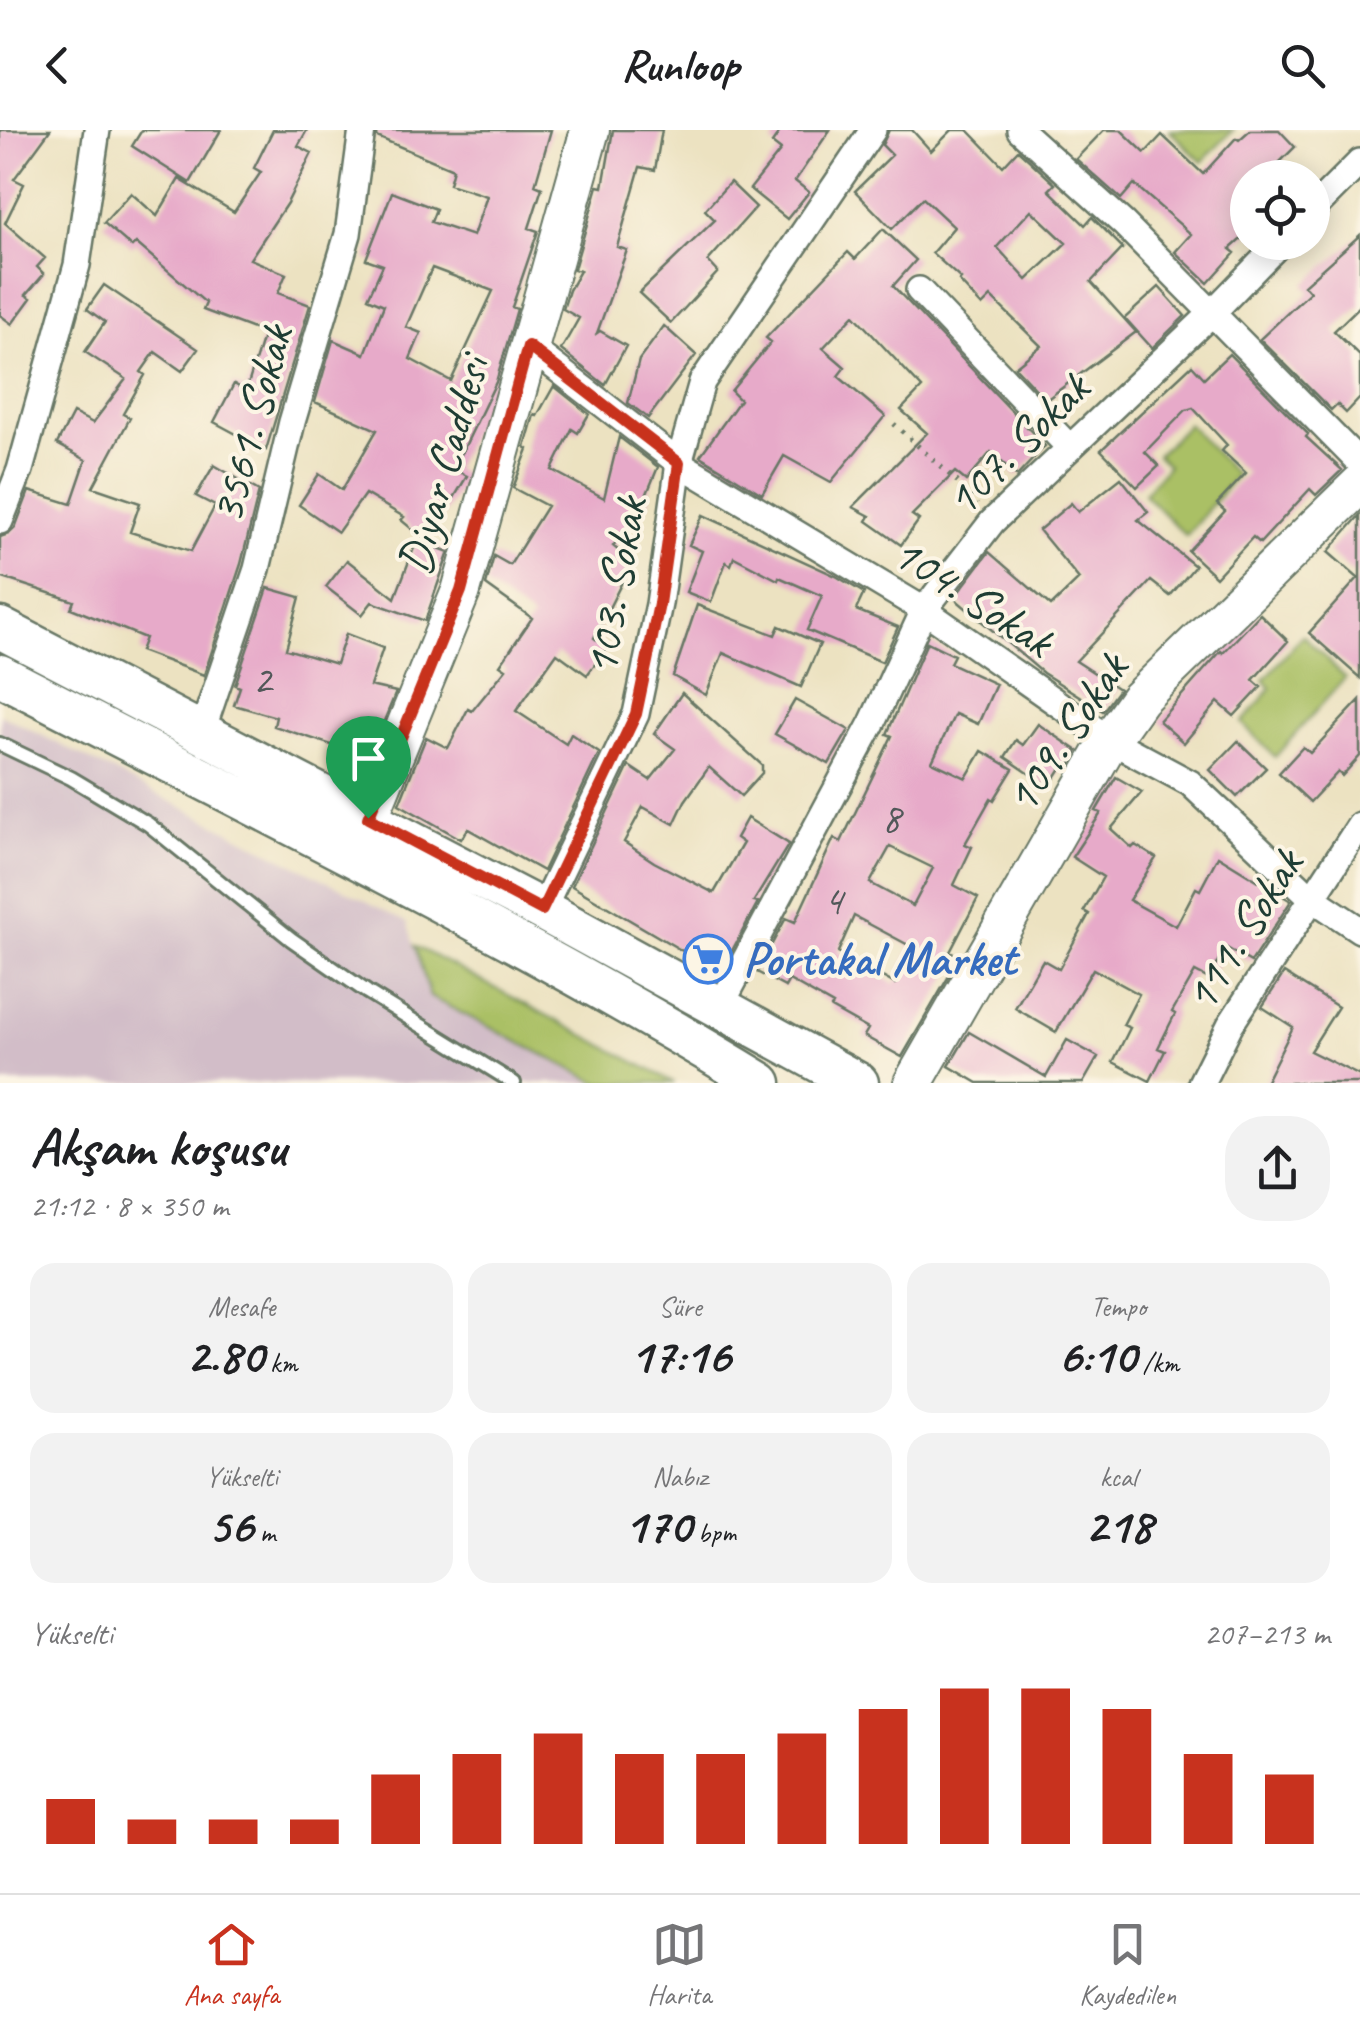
<!DOCTYPE html>
<html lang="tr">
<head>
<meta charset="utf-8">
<style>
  :root { --surface:#fff; --page:#f2f2f2; --text:#202124; --muted:#757577; --line:#e0e0e0; --accent:#c8321e }
  body { margin:0; font-family:Caveat,sans-serif; background:var(--page); color:var(--text); height:100vh; display:flex; flex-direction:column; font-size:38px; white-space:nowrap }
  * { box-sizing:border-box; margin:0 }
  p { font-size:32px; color:var(--muted) }
  .icon { flex:none; width:55px; height:55px; fill:none; stroke:currentColor; stroke-width:2; stroke-linecap:round; stroke-linejoin:round }
  .map { position:relative; height:953px; overflow:hidden }
  .panel { display:flex; flex-direction:column; background:var(--surface); flex:1 }
  .panel>* { flex:none }
  .fabs { position:absolute; left:1230px; top:30px; display:grid; gap:20px }
  .fabs a { display:grid; place-items:center; width:100px; height:100px; border-radius:50%; background:var(--surface); box-shadow:0 5px 25px #0003; font-size:50px }
  .pin { position:absolute; display:grid; place-items:center; width:85px; height:85px; color:#fff; margin:-102px -42px; border-radius:50% 50% 50% 0; rotate:-45deg; box-shadow:0 0 10px #0007 }
  .pin .icon { rotate:45deg }
  .round { display:grid; place-items:center; flex:none; width:105px; height:105px; border-radius:40px; background:var(--page) }
  .overview { display:flex; align-items:center; justify-content:space-between; height:170px; padding:0 30px }
  h1 { font-size:55px; font-weight:600; line-height:75px }
  .metrics { display:grid; grid-template-columns:repeat(3,1fr); gap:15px; height:170px; padding:10px 30px }
  .metrics div { display:grid; align-content:center; border-radius:25px; background:var(--page); text-align:center }
  .metrics b { font-size:50px; font-weight:600 }
  .metrics small { font-size:28px; font-weight:400 }
  .metrics p { font-size:28px }
  .chart { height:280px; padding:20px 30px }
  .chart p { display:flex; justify-content:space-between }
  .chart svg { width:100%; height:180px; margin-top:10px; stroke:var(--accent); stroke-width:6 }
  header { display:flex; justify-content:space-between; align-items:center; height:130px; padding:0 30px; background:var(--surface); font-size:45px; font-weight:600 }
  .tabs { display:flex; justify-content:space-around; align-items:center; height:140px; border-top:2px solid var(--line); background:var(--surface); font-size:28px; color:var(--muted) }
  .tabs a { display:grid; justify-items:center; gap:5px }
  .tabs .current { color:var(--accent) }
  .map>svg:first-child { display:block }
  .industrial { fill:#d2bdc8 }
  .green { fill:#aac065; stroke:#647e4c; stroke-width:2.5 }
  .building { fill:#e7aac9; fill-rule:evenodd }
  .lines { fill:none; stroke-linecap:round; stroke-linejoin:round }
  .lane-casing { stroke:#677765; stroke-width:18 }
  .street-casing { stroke:#677765; stroke-width:30 }
  .secondary-casing { stroke:#677765; stroke-width:42 }
  .primary-casing { stroke:#677765; stroke-width:45 }
  .path { stroke:#677765; stroke-width:5; stroke-dasharray:2.5 8; stroke-linecap:butt }
  .lane { stroke:#fff; stroke-width:12 }
  .street { stroke:#fff; stroke-width:25 }
  .secondary { stroke:#fff; stroke-width:38 }
  .primary { stroke:#fff; stroke-width:40 }
  .route-casing { stroke:#fff; stroke-width:20 }
  .route { stroke:#c8321e; stroke-width:12 }
  .labels { text-anchor:middle; dominant-baseline:central; stroke-width:8; stroke-linejoin:round; paint-order:stroke }
  .number-label { font-size:42px; fill:#515859 }
  .street-label { font-size:48px; fill:#1f3d34; stroke:#fcf5e5 }
  .shop-label { font-size:48px; font-weight:bold; fill:#366cbe; stroke:#fcf5e5; text-anchor:start }
</style>
</head>
<body>
<header><svg class="icon" aria-label="back" viewBox="0 0 24 24"><path d="M15 5l-7 7 7 7"/></svg>Runloop<svg class="icon" aria-label="search" viewBox="0 0 24 24"><circle cx="10" cy="10" r="6"/><path d="M15 15l6 6"/></svg></header>
<div class="map">
<svg width="1360" height="953" viewBox="0 0 1360 953">
  <rect width="100%" height="100%" fill="#fcf5e5"/>
  <filter id="ink" filterUnits="userSpaceOnUse"><feTurbulence type="fractalNoise" baseFrequency=".01" numOctaves="2"/><feDisplacementMap in="SourceGraphic" scale="20" xChannelSelector="R" yChannelSelector="G"/><feConvolveMatrix kernelMatrix="1 2 1 2 8 2 1 2 1" color-interpolation-filters="sRGB"/></filter>
  <filter id="wash" filterUnits="userSpaceOnUse"><feTurbulence type="fractalNoise" baseFrequency=".0048" numOctaves="4" result="noise"/><feDisplacementMap in="SourceGraphic" scale="40" xChannelSelector="R" yChannelSelector="G"/><feGaussianBlur stdDeviation="2.25" result="paint"/><feColorMatrix in="noise" values="0 0 0 0 0 0 0 0 0 0 0 0 0 0 0 0 0 1.4 0 .05"/><feComposite in="paint" operator="in"/></filter>
  <g filter="url(#wash)">
    <rect width="100%" height="100%" fill="#ece2c1"/>
    <path class="industrial" d="M0,584l407,208 23,75 169,86h-599z"/>
    <path class="green" d="M1169,0h64l-31,32z
      M1188,294l48,51 -50,61 -42,-42 24,-29 -11,-10z
      M1303,505l42,43 -70,79 -33,-34 29,-35 -7,-8z
      M415,816l260,137h-76l-169,-86z"/>
    <g id="blocks">
      <path class="building" d="M0,0h50l-36,49 10,5 -19,39 40,35 -8,9 7,7 -18,21 5,3 -19,26 -12,-9z
        M142,0h79l-31,53 -58,-37z
        M273,0h34l-9,16 14,7 -25,50 -37,56 36,15 -8,19 32,12 -44,145 -52,-28 20,-38 12,7 18,-58 -61,-23 3,-7 -70,-60 -4,4 -28,-24 27,-30 26,23 22,-37 55,33 27,-40 -7,-4z
        M378,0h173l-16,55 7,3 -13,40 9,3 -26,76 5,2 -21,73 -42,87 13,7 -22,37 -21,26 -23,-19 3,-3 -39,-23 -27,38 -39,-27 20,-31 23,16 35,-60 -62,-28 18,-62 32,14 19,-49 -16,-7 15,-33 -17,-6 26,-67 44,17 -5,13 42,14 14,-40 -38,-12 4,-15 -76,-32zM432,138l61,23 -42,90 -41,-22 11,-26 -15,-6z
        M613,0h49l-7,40 -15,-3 -23,80 10,3 -30,83 3,-2 26,15 -21,39 -44,-35 18,-32 -16,-9 6,-19 11,-19 -6,-2 24,-83 5,1z
        M781,0h49l-35,51 14,11 -22,27 -37,-30 31,-39 -9,-7z
        M889,0h23l19,21 21,-21h16l35,36 15,-16 37,34 -6,6 36,35 7,-8 31,31 -32,34 45,50 -90,68 -31,-33 26,-21 -50,-49 -9,9 -23,-25 2,-2 -29,-26 22,-26 -31,-29 -31,31 -37,-38 37,-36 -10,-10zM1031,80l35,33 -39,37 -30,-33z
        M1104,0h17l24,23 17,-18 41,39 33,-36 3,2 11,-10h29l16,17 -31,31h-16v55l-18,16 5,4 -27,30 -33,-31 16,-18 -57,-50 -13,15 -45,-40z
        M730,52l26,25 -48,54 10,11 -47,51 -32,-30 76,-73 -10,-10z
        M883,99l33,31 -23,26 152,160 -28,30 -26,-24 -25,29 -11,-9 -43,43 7,5 -18,25 -34,-24 3,-5 -17,-9 74,-74 -26,-23 21,-22 -68,-73 -31,33 22,19 -7,9 47,40 -54,66 -47,-26 -22,38 -62,-38 40,-56 -9,-9 40,-49 -5,-4 82,-86 7,7z
        M1360,105v71l-26,25 26,25v42l-14,15 -9,-9 -6,6 -71,-71 50,-47 -6,-7z
        M104,155l94,64 -16,22 -27,-19 -14,20 4,3 -22,39 7,4 -37,69 47,16 -10,29 61,19 24,-45 -19,-10 18,-31 45,26 -18,73 -37,111 -64,-24 5,-13 -74,-30 3,-7 -74,-24v-40l9,-3 6,-6 14,-37 42,13 15,-44 -29,-16 16,-31 20,10 33,-44 -41,-27 20,-30 -18,-13z
        M1159,157l26,29 -33,32 -27,-30z
        M664,196l32,29 -48,63 -20,-15 11,-43z
        M1229,224l79,80 -2,3 36,33 -26,25 -6,-6 -50,54 -7,-6 -37,40 -28,-26 37,-40 -8,-7 29,-31 -24,-22 5,-6 -34,-37 -7,2 -41,42 14,14 -22,21 -36,-37 91,-85 12,13z
        M554,256l35,28 -11,19 -6,-4 -20,41 52,28 15,-61 39,30 -12,29 4,2 -37,48 19,16 -38,76 13,10 -20,27 -30,-22 -41,58 50,33 5,-10 28,19 -56,118 -75,-42 -7,10 -62,-35 27,-67 22,11 20,-39 4,2 34,-42 -6,-4 32,-47 -46,-33 8,-29 16,9 37,-59 -34,-18 15,-39 -3,-2 9,-32 3,1z
        M1121,348l27,34 -10,8 57,46 -25,30 -19,-15 -75,80 43,28 -16,22 -60,-38 -89,-75 35,-46 62,54 28,-27 -40,-49 32,-27 7,9z
        M703,385l133,61 28,17 -8,17 42,17 -16,35 -75,-32 15,-34 -43,-19 -1,3 -44,-23 -3,8 -5,-3 -15,40 -25,-10 16,-41 -13,-6z
        M1360,385v163l-51,-45 49,-55 -30,-26z
        M417,410l32,12 -24,69 -53,-19 -10,13 -36,-28 21,-27 48,38z
        M268,458l32,9 -14,52 50,15 10,-30 37,14 -13,38 26,6 -33,80 -20,-7 4,-15 -73,-24 2,-9 -42,-12 6,-18 -5,-2z
        M697,475l78,30 4,-9 41,18 -19,43 -78,-34 -17,42 -33,-19z
        M1260,484l28,27 -35,39 8,7 -27,29 -16,-14 -34,41 -25,-22 62,-70 2,2z
        M927,512l27,13 -4,8 46,21 -18,40 -23,-10 -23,48 34,16 16,-27 31,18 -19,31 -3,-2 -26,46 7,3 -18,38 24,13 -28,54 10,5 -58,100 -38,-21 4,-7 -37,-21 2,-3 -44,-25 -4,7 -28,-15 29,-54 9,4 39,-84 7,4 51,-106 -5,-2zM890,717l43,21 -20,38 -43,-23zM854,786l58,31 -17,37 -57,-32z
        M682,563l80,72v8l-21,23 -32,-29 -24,34 -11,23 -31,-17 -19,35 30,20 60,31 29,-50 -7,-5 11,-20 42,26 -35,57 4,1 -38,71 -148,-87 57,-120 21,14 25,-31 -21,-15z
        M795,570l54,30 -20,34 -54,-30z
        M1360,570v56l-18,20 -4,-4 -28,30 -31,-29 24,-26 7,6z
        M1038,594l40,27 -10,17 -5,-3 -14,22 -44,-30 11,-17 7,5z
        M1238,611l28,27 -29,29 -27,-27z
        M1116,647l26,15 -31,37 21,19 3,-3 21,13 -27,42 47,26 20,-38 4,2 18,-34 73,45 -40,61 -26,-15 -16,32 -14,-7 -23,40 3,2 -17,34 7,3 -15,30 -37,-19 17,-34 -7,-3 16,-31 -46,-25 -37,63 -41,-24 28,-48 16,9 30,-55 -5,-3 19,-34 -31,-20 29,-44 -5,-2z
        M1284,843l54,34 -28,44 50,25v7h-95l28,-56 -31,-20z
        M969,902l77,45 21,-37 31,17 -15,26h-105l-29,-17z"/>
    </g>
  </g>
  <g filter="url(#ink)">
    <use href="#blocks" fill-opacity="0" stroke="#677765" stroke-width="2.5"/>
    <g class="lines">
      <g class="lane-casing">
        <path id="lane" d="M0,614l71,34 77,46 143,115 76,53 147,91"/>
      </g>
      <g class="street-casing">
        <path id="street" d="M1020,0l104,94 236,239
          M1312,80l48,-48
          M919,160l151,158
          M528,216l151,117 245,147 186,130 80,43 122,115 48,32
          M0,391l20,-51 57,-205 20,-135
          M201,604l56,-165 35,-147 56,-188 14,-104
          M542,780l94,-196 23,-110 20,-141 23,-81 171,-252
          M720,877l152,-284 52,-113 68,-88 219,-208 70,-72
          M1201,953l29,-58 130,-200"/>
      </g>
      <g class="secondary-casing">
        <path id="secondary" d="M368,689l93,-228 129,-461
          M913,953l197,-343 29,-41 221,-215"/>
      </g>
      <g class="primary-casing">
        <path id="primary" d="M0,498l542,282 316,173
          M0,545c255,132 515,258 761,408"/>
      </g>
      <path class="path" d="M894,294l68,62 15,19"/>
      <use href="#lane" class="lane"/>
      <use href="#street" class="street"/>
      <use href="#secondary" class="secondary"/>
      <use href="#primary" class="primary"/>
    </g>
  </g>
  <g class="lines" filter="url(#ink)">
    <g class="route-casing">
      <path id="route" d="M528,216l151,117 -20,141 -23,110 -94,196 -174,-92 93,-227z"/>
    </g>
    <use href="#route" class="route"/>
  </g>
  <defs>
    <g id="supermarket-ring" transform="scale(2.5)"><circle r="9.5" fill="#fcf5e5" stroke="#3f7fe0" stroke-width="1.5"/><path d="M-6-5.5h2.5l.6 2H6L4.5 2H-2.5L-4.4-4H-6ZM-1.5 3.2a1.3 1.3 0 1 0 .1 0ZM3 3.2a1.3 1.3 0 1 0 .1 0Z" fill="#3f7fe0"/></g>
  </defs>
  <g fill-rule="evenodd">
    <use href="#supermarket-ring" x="708" y="829"/>
  </g>
  <g class="labels">
    <g class="number-label">
      <text x="262" y="549">2</text>
      <text x="891" y="688">8</text>
      <text x="833" y="770">4</text>
    </g>
    <g class="street-label">
      <text transform="translate(251 294) rotate(-75)">3561. Sokak</text>
      <text transform="translate(1017 314) rotate(-45)">107. Sokak</text>
      <text transform="translate(443 335) rotate(-74)">Diyar Caddesi</text>
      <text transform="translate(615 456) rotate(-80)">103. Sokak</text>
      <text transform="translate(973 466) rotate(33)">104. Sokak</text>
      <text transform="translate(1066 603) rotate(-56)">109. Sokak</text>
      <text transform="translate(1243 800) rotate(-58)">111. Sokak</text>
    </g>
    <g class="shop-label">
      <text x="743" y="829">Portakal Market</text>
    </g>
  </g>
</svg>
<div class="fabs">
<a><svg class="icon" aria-label="locate" viewBox="0 0 24 24"><circle cx="12" cy="12" r="6"/><path d="M12 2v4M12 18v4M2 12h4M18 12h4"/></svg></a>
</div>
<div class="pin" style="left:368px;top:688px;background:#1e9e55"><svg class="icon" aria-label="arrive" viewBox="0 0 24 24"><path d="M6 21V4h12l-3 4 3 4H6"/></svg></div>
</div>
<section class="panel">
<div class="overview"><div><h1>Akşam koşusu</h1><p>21:12 · 8 × 350 m</p></div><a class="round"><svg class="icon" aria-label="share" viewBox="0 0 24 24"><path d="M12 15V3M7 8l5-5 5 5M5 13v7h14v-7"/></svg></a></div>
<div class="metrics">
<div><p>Mesafe</p><b>2.80<small> km</small></b></div>
<div><p>Süre</p><b>17:16</b></div>
<div><p>Tempo</p><b>6:10<small> /km</small></b></div>
</div>
<div class="metrics">
<div><p>Yükselti</p><b>56<small> m</small></b></div>
<div><p>Nabız</p><b>170<small> bpm</small></b></div>
<div><p>kcal</p><b>218</b></div>
</div>
<div class="chart"><p><span>Yükselti</span>207–213 m</p>
<svg viewBox="0 0 160 44" preserveAspectRatio="none"><path d="M5 44V33M15 44V38M25 44V38M35 44V38M45 44V27M55 44V22M65 44V17M75 44V22M85 44V22M95 44V17M105 44V11M115 44V6M125 44V6M135 44V11M145 44V22M155 44V27"/></svg>
</div>
</section>
<nav class="tabs">
<a class="current"><svg class="icon" aria-label="home" viewBox="0 0 24 24"><path d="M3 11l9-7 9 7M6 9v11h12V9"/></svg>Ana sayfa</a>
<a><svg class="icon" aria-label="map" viewBox="0 0 24 24"><path d="M3 6l6-2 6 2 6-2v14l-6 2-6-2-6 2zM9 4v14M15 6v14"/></svg>Harita</a>
<a><svg class="icon" aria-label="saved" viewBox="0 0 24 24"><path d="M7 4h10v16l-5-4-5 4z"/></svg>Kaydedilen</a>
</nav>
</body>
</html>
